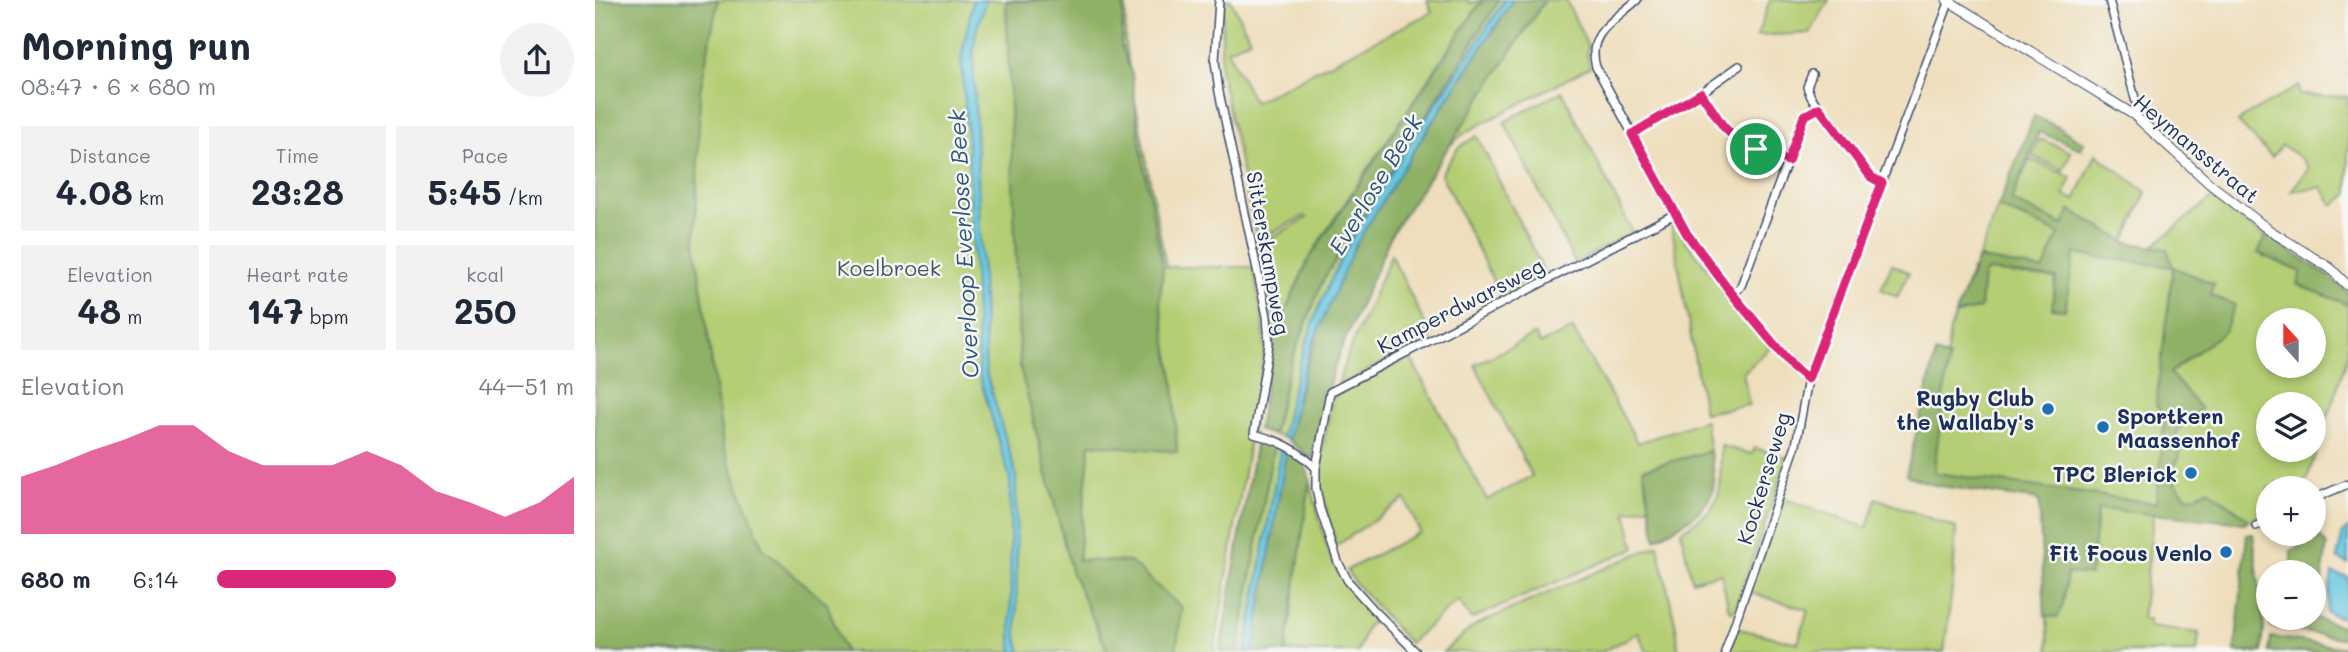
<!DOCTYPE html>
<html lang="en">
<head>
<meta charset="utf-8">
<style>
  :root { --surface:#fff; --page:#f2f2f3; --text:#1f2937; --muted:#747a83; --accent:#db2777 }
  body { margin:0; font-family:Mali,sans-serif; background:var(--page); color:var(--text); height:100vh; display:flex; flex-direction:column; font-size:26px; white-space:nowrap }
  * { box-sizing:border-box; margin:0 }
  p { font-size:23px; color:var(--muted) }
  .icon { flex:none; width:38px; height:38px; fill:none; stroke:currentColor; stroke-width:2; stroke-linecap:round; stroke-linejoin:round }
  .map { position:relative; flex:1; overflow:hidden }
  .side { display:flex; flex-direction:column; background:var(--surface); width:595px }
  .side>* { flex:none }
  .needle { width:46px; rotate:339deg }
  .controls { position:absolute; left:1661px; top:308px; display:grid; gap:14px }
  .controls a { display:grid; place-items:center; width:70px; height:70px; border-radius:50%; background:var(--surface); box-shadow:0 4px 10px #0003; font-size:35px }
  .pin { position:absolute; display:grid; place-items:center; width:60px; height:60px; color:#fff; margin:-30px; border:4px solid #fff; border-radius:50%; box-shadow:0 2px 7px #0007 }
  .round { display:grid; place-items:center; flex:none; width:74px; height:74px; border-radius:37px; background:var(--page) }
  .headline { display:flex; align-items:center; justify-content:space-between; height:119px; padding:0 21px }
  h1 { font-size:38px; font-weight:800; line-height:52px }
  .metrics { display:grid; grid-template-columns:repeat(3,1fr); gap:10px; height:119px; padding:7px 21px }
  .metrics div { display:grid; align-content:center; border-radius:0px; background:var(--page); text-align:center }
  .metrics b { font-size:35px; font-weight:800 }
  .metrics small { font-size:19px; font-weight:400 }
  .metrics p { font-size:19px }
  .chart { height:196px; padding:14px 21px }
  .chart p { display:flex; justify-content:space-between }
  .chart svg { width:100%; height:126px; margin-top:7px; fill:var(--accent); opacity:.7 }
  ul { padding:0 21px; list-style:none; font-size:23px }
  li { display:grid; grid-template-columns:112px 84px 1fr; align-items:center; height:52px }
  li i { height:18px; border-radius:9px; background:var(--accent) }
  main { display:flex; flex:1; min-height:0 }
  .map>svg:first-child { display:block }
  .green { fill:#b4ce73; stroke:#687e68; stroke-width:2; fill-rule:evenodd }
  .forest { fill:#8fb165; stroke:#557062; stroke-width:2 }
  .water { fill:#60c5de; stroke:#3e7a9e; stroke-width:2 }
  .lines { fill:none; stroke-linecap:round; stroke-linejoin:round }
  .minor-casing { stroke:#3b496c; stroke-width:10 }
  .tertiary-casing { stroke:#3b496c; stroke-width:11 }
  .minor { stroke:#fff; stroke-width:7 }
  .tertiary { stroke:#fff; stroke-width:9 }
  .route-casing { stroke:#fff; stroke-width:14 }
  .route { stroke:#db2777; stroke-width:9 }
  .poi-dot { fill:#1f6fb2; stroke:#f6f6f2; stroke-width:2.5 }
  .labels { text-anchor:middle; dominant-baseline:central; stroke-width:5; stroke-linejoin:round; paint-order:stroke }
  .street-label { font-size:21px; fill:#1b2f5e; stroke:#f6f6f2 }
  .park-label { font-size:21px; fill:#415763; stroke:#f6f6f2 }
  .poi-label { font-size:21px; font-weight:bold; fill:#1b2f5e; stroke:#f6f6f2; text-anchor:end }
  .water-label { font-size:23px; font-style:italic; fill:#2c547e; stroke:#f6f6f2 }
</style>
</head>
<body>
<main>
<section class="side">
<div class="headline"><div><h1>Morning run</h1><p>08:47 · 6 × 680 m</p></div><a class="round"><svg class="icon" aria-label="share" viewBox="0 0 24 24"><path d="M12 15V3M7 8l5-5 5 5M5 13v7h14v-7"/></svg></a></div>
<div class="metrics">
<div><p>Distance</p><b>4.08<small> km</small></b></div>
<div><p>Time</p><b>23:28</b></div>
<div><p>Pace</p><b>5:45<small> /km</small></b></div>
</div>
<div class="metrics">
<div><p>Elevation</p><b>48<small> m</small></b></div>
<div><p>Heart rate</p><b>147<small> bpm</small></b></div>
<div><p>kcal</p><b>250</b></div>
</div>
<div class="chart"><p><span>Elevation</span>44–51 m</p>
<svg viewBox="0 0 160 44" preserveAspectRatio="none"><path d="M0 44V24L10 20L20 15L30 11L40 6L50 6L60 15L70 20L80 20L90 20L100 15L110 20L120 29L130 33L140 38L150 33L160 24V44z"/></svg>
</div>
<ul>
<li><b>680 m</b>6:14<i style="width:50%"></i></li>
</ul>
</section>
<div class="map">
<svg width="1753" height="652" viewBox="0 0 1753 652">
  <rect width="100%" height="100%" fill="#f6f6f2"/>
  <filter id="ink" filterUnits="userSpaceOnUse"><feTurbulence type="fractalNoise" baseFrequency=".0143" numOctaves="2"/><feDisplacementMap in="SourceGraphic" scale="14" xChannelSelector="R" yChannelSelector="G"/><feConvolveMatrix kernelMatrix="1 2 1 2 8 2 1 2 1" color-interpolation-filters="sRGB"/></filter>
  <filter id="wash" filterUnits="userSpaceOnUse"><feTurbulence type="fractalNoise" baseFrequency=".00686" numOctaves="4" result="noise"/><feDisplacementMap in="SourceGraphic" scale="28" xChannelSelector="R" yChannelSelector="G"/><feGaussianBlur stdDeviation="1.57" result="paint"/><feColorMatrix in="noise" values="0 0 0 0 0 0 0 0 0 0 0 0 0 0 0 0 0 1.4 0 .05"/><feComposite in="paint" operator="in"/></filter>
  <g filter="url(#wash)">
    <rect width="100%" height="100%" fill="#eedebc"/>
    <path class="green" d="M0,0h531l-1,45 41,222h87l9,45 3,36 -51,304h-619z
      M629,0h7l19,39 -23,11 27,52 178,-90 -5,-12h41l2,3 12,-3 -158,234 -15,25 -36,79 -17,-86 2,-7 49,-27 -3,-2 -43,22 -5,-2 -36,-167z
      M904,0h6c-51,80 -109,158 -155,242 -33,59 -55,129 -68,195l-9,-2 15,-65 35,-90z
      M950,0h21l22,46 -1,10 3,11 -124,65 -17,14z
      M1175,0h59l-19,33 -53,3z
      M1704,86v9l49,2v98l-15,10 -12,-18 -30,4 17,-22 -5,-9 -21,-15 -10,12 -34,-35 5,-5z
      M967,91l71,142 -58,30 -71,-141z
      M882,136l70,142 -44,23 -62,-127 17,-26z
      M1445,139l31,13 -8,18 -31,-14z
      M1501,154l50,38 -21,49 -54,-30 -7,14 -54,-24 20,-42 41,18 -7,18 11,5z
      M1618,197l135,104v54l-41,124 -12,9h-27v21l-17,12 -97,-10 -12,108 7,1v7l50,6 -2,19h-148l-2,-37 12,-44 40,-71 -169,-22 20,-148 22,-61 69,7 2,-5 -65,-13 20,-51 62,27 92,13zM1673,320h45v46h-45zM1673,404h45v46h-45z
      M1078,221l14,22 84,104 -28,26 6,32 -45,8 -33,-191z
      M796,255l41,83 -95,49 10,-31z
      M1297,264l17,9 -12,24 -16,-8z
      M978,329l65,114 67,-23 5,31 -67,18 7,37 -24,6 9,36 -164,71 -13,-19 -49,43 -54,-60 -8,-13 73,-38 -15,-33 -69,47 -17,-65 3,-30 10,-50 3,-5 75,-39 77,143 45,-24 -57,-111 60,-31 5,10z
      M679,443l7,3 -35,206h-8z
      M1126,446l31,8 3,-6 33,10 -54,154 -5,-2 -8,-37 -29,8 -11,-50c45,-28 39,-34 40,-85z
      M715,479c9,38 16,79 39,110 8,11 18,20 27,29l-9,9 -9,25h-72z
      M1187,498l85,30 9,-30 80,30 -3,53 -9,71h-215l7,-24 62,15 10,-33 -60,-18z
      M1063,545l19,87 1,20h-31l-9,-19 -36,19h-159l32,-27z"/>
    <path class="forest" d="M0,0h123l-18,91 -5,150 28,204 40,103 64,56 18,48h-250z
      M529,0l-3,45 11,30 7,63 24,130 -3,34 14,82 3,68 -87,-8 -12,116 52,2 52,46 -6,44h-68l-37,-81 -51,-204 -14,-366z
      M887,0h17l-176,280 -35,90 -15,65 -15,-5 15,-92 36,-79z
      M918,0h32l-153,233 -51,116 -10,28 -19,82 -24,-19c13,-68 35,-131 66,-192 14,-29 33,-56 50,-82 36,-56 73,-110 109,-166z
      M1439,116l24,11 26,16 -3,6 -42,-17 -28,69 52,24 7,-15 55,32 42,7 6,18 41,17 -4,11 25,10 -10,26 -55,42 31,36c-8,6 -20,14 -24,23 -8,22 16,17 -9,39l10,16 10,10 8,-1 12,-7 39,29 -1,5 -148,-14 -8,66 -23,-2 -4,31 -5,13 -13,-1 -6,-116 -105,-15 -28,-10 30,-122 13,5 -15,111 2,4 220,30 9,-85 -9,-14 17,-137 -99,-13 -9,56 -13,-2 4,-30 -68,-7 -5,4 -3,33 -25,7 23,-57 65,12 16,-36 -61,-27z
      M1671,234l67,45 15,14v12l-51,-21 4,-12 -43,-19z
      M661,440l18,3 -36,209h-18z
      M692,447l16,13 7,19 -24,173h-33z
      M1115,451c2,12 6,27 3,38 -7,25 -37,38 -57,50l-13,-70z
      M1652,534h6l11,94 -2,24h-27z
      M1725,537l7,8 -11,73 32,10v11l-77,-12v-9h42v-46h-22v-21z
      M1676,637l77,11v4h-79z"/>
    <path class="water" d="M378,0h13l-10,32 -3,23 13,317 30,102 1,163 4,15h-8l-2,-11 -1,-162 -31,-104 -12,-242 -6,-75z
      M910,0h8l-85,128 -73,118 -46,106 -12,43 -9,45 -6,-3c13,-68 35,-135 68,-195 46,-84 104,-162 155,-242z
      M686,446l6,1 -34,205h-7z
      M1753,528v36l-11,-6 6,-26z
      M1737,573l16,4v43l-22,-8z"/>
  </g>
  <g filter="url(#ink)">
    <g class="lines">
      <g class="minor-casing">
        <path id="minor" d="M624,0l-4,61 4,31 48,224 2,28 -15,90c26,7 43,15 62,34
          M1042,0c-23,21 -51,33 -41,67l91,167 46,61 60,72 15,12
          M1514,0l28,106 -3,9
          M1217,74l-5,13 4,10 60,80 11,6
          M1106,93l22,33 15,15 50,20
          M1037,134l69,-41 38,-27
          M1138,295l8,-9 63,-170 15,-8
          M1718,499l35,-15
          M1661,526l12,-5
          M821,652l-43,-43 -25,-28 -10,-19 -18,-53 -4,-21v-20l14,-76 345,-178
          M1130,652l71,-207 12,-66 142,-379"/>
      </g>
      <g class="tertiary-casing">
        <path id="tertiary" d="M1352,0l187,115 76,69 59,46 61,38 18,18"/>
      </g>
      <use href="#minor" class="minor"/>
      <use href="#tertiary" class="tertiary"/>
    </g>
  </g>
  <g class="lines" filter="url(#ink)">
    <g class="route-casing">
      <path id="route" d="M1106,93l22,33 15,15 50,20 16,-45 15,-8 52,69 11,6 -74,196 -15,-12 -60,-72 -46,-61 -55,-100z"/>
    </g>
    <use href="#route" class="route"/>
  </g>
  <g class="poi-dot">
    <circle cx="1453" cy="409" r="7"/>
    <circle cx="1508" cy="427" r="7"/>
    <circle cx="1596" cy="473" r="7"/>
    <circle cx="1631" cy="552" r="7"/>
  </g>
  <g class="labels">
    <g class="street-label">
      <text transform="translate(1602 148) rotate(40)">Heymansstraat</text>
      <text transform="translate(674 253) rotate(80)">Sitterskampweg</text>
      <text transform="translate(865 305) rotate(-27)">Kamperdwarsweg</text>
      <text transform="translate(1168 478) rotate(-73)">Kockerseweg</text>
    </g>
    <g class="park-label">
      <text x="294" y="267">Koelbroek</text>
    </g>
    <g class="poi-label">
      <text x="1439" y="397">Rugby Club<tspan x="1439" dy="24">the Wallaby's</tspan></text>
      <text x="1522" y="415" text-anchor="start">Sportkern<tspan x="1522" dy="24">Maassenhof</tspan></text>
      <text x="1582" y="473">TPC Blerick</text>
      <text x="1617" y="552">Fit Focus Venlo</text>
    </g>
    <g class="water-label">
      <text transform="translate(780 184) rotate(-59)">Everlose Beek</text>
      <text transform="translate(368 244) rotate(-93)">Overloop Everlose Beek</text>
    </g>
  </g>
</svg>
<div class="controls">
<a><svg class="needle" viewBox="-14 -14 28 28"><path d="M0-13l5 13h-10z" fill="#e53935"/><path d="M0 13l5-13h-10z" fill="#747a83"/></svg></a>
<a><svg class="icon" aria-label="layers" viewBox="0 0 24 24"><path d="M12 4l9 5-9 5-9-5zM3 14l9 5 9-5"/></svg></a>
<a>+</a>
<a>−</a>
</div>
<div class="pin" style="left:1161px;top:149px;background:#1e9e55"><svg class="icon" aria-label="arrive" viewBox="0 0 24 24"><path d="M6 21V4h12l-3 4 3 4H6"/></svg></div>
</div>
</main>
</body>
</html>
